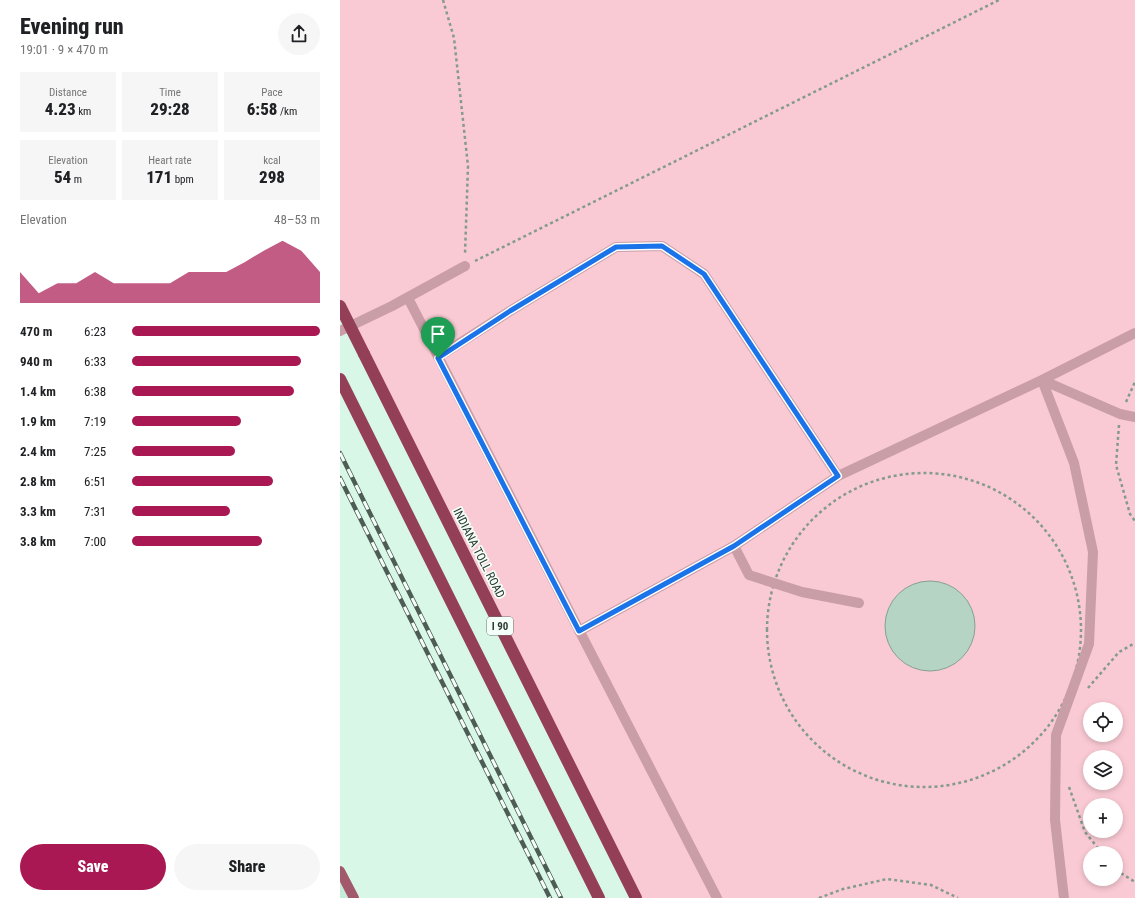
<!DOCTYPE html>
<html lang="en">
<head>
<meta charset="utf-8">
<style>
  :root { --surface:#fff; --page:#f6f6f6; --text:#202124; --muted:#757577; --accent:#a91852 }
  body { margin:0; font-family:"Roboto Condensed",sans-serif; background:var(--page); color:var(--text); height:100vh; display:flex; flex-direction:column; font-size:15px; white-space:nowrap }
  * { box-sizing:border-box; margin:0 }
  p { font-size:13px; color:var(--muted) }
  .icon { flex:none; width:22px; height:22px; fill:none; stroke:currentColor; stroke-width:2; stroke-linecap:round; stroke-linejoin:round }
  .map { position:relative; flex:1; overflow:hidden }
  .details { display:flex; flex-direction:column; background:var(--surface); width:340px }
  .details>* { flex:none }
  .buttons { position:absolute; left:743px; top:702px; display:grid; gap:8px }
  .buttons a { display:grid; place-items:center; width:40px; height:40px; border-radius:50%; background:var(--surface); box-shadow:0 2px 6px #0003; font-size:20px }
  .pin { position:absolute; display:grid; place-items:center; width:34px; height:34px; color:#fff; margin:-41px -17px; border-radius:50% 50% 50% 0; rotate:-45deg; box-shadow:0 0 4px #0007 }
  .pin .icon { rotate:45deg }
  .round { display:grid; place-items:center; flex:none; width:42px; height:42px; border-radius:21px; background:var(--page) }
  .overview { display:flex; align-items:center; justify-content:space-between; height:68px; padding:0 20px }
  h1 { font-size:22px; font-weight:800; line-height:30px }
  .stats { display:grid; grid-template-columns:repeat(3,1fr); gap:6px; height:68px; padding:4px 20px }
  .stats div { display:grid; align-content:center; border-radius:0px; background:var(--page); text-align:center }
  .stats b { font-size:17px; font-weight:800 }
  .stats small { font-size:11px; font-weight:400 }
  .stats p { font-size:11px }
  .chart { height:112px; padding:8px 20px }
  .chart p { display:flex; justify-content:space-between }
  .chart svg { width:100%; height:72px; margin-top:4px; fill:var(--accent); opacity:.7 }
  .primary-button { display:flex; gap:8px; margin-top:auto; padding:8px 20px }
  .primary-button a { flex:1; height:46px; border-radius:24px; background:var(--accent); color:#fff; font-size:16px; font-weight:800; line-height:46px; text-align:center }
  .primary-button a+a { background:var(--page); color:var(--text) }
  ul { padding:0 20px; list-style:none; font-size:13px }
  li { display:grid; grid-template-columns:64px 48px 1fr; align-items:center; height:30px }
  li i { height:10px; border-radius:5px; background:var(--accent) }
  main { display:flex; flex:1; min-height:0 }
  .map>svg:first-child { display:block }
  .built { fill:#c6ecd8 }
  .green { fill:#facad4; fill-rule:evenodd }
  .building { fill:#b6d4c4; stroke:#83a191 }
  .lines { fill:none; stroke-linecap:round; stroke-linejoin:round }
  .path { stroke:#849a8e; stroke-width:2.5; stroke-dasharray:3 3; stroke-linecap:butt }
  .lane { stroke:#c99ea7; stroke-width:10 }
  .primary { stroke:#a3596c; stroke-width:10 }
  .highway { stroke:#933f58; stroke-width:12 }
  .rail-casing { stroke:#4d5c54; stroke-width:4.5 }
  .rail { stroke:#f3fff8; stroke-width:3; stroke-dasharray:9; stroke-linecap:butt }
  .highway-bridge { stroke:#933f58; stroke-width:12 }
  .route-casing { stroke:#fff; stroke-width:8 }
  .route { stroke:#1a73e8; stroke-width:5 }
  .labels { text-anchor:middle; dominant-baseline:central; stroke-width:3.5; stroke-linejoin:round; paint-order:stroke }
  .shield { fill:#f3fff8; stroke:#69756e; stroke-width:1 }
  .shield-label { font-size:11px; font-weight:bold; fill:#2e3a33 }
  .street-label { font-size:12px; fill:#2e3a33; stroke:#f3fff8 }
</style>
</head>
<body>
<main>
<section class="details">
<div class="overview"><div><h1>Evening run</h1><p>19:01 · 9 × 470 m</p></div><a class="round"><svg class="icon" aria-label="share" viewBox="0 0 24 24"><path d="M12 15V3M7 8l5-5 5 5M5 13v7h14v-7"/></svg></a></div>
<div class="stats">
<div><p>Distance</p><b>4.23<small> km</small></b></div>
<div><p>Time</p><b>29:28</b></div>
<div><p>Pace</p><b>6:58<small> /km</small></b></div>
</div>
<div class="stats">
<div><p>Elevation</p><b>54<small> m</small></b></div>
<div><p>Heart rate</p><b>171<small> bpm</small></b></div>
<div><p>kcal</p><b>298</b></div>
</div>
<div class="chart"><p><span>Elevation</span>48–53 m</p>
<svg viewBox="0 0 160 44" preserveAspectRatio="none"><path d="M0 44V25L10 38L20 32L30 32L40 25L50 32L60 32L70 32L80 32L90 25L100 25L110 25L120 19L130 12L140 6L150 12L160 25V44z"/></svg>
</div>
<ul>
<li><b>470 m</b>6:23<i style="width:100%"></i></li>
<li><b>940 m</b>6:33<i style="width:90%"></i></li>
<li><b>1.4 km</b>6:38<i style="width:86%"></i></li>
<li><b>1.9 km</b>7:19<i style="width:58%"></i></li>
<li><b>2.4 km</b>7:25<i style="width:55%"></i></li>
<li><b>2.8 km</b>6:51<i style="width:75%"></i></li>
<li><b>3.3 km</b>7:31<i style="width:52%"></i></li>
<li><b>3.8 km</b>7:00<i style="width:69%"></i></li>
</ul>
<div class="primary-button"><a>Save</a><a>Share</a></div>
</section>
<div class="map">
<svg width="795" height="898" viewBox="0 0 795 898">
  <rect width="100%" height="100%" fill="#d8f7e6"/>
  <path class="built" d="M0,871l14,27h-14z"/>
  <path class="green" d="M0,0h795v898h-499l-296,-592zM750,709h26v26h-26zM750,757h26v26h-26zM750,805h26v26h-26zM750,853h26v26h-26z"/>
  <path class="building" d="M545 626a45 45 0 1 1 90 0a45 45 0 1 1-90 0Z"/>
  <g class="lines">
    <path class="path" d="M103,0l11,38 14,128 -3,88
      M135,261l524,-261
      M786,402l9,-20
      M779,425l-3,40 14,49 5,7
      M427 630a157 157 0 1 1 314 0a157 157 0 1 1-314 0Z
      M748,688l31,-36 16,-9
      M729,787l16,45 17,21
      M776,870l19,12
      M479,898l24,-9 44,-10 44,6 27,13"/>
    <path class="lane" d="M68,298l309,600
      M0,331l52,-25 73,-40
      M98,357l72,-46 106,-64 46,-1 42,28 134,202
      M702,380l32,83 19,89 -4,92 -33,91 -1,85 9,78
      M702,380l78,34 15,3
      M394,546l15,29 53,17 57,11
      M239,631l155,-85 104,-70 204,-96 93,-47"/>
    <path class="primary" d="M0,871l14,27"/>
    <path class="highway" d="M24,354l272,544
      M0,379l259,519"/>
    <g class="rail-casing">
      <path id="rail" d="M0,453l221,445
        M0,478l210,420"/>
    </g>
    <use href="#rail" class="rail"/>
    <path class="highway-bridge" d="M0,306l24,48"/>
  </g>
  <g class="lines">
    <g class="route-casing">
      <path id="route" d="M322,246l42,28 134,202 -104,70 -155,85 -141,-273 72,-47 106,-64z"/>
    </g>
    <use href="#route" class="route"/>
  </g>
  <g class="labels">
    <rect class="shield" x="147" y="617" width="26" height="18" rx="3"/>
    <g class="shield-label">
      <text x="160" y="626">I 90</text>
    </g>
    <g class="street-label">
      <text transform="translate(139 553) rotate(63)">INDIANA TOLL ROAD</text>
    </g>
  </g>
</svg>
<div class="buttons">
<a><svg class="icon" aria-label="locate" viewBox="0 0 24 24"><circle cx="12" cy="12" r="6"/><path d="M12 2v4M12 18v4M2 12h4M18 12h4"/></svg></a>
<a><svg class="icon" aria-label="layers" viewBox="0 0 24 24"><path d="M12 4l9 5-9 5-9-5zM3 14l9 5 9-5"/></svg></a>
<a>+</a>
<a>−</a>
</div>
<div class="pin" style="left:98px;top:358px;background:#1e9e55"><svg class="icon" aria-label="arrive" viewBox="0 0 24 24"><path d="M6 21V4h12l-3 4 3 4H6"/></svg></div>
</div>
</main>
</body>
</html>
